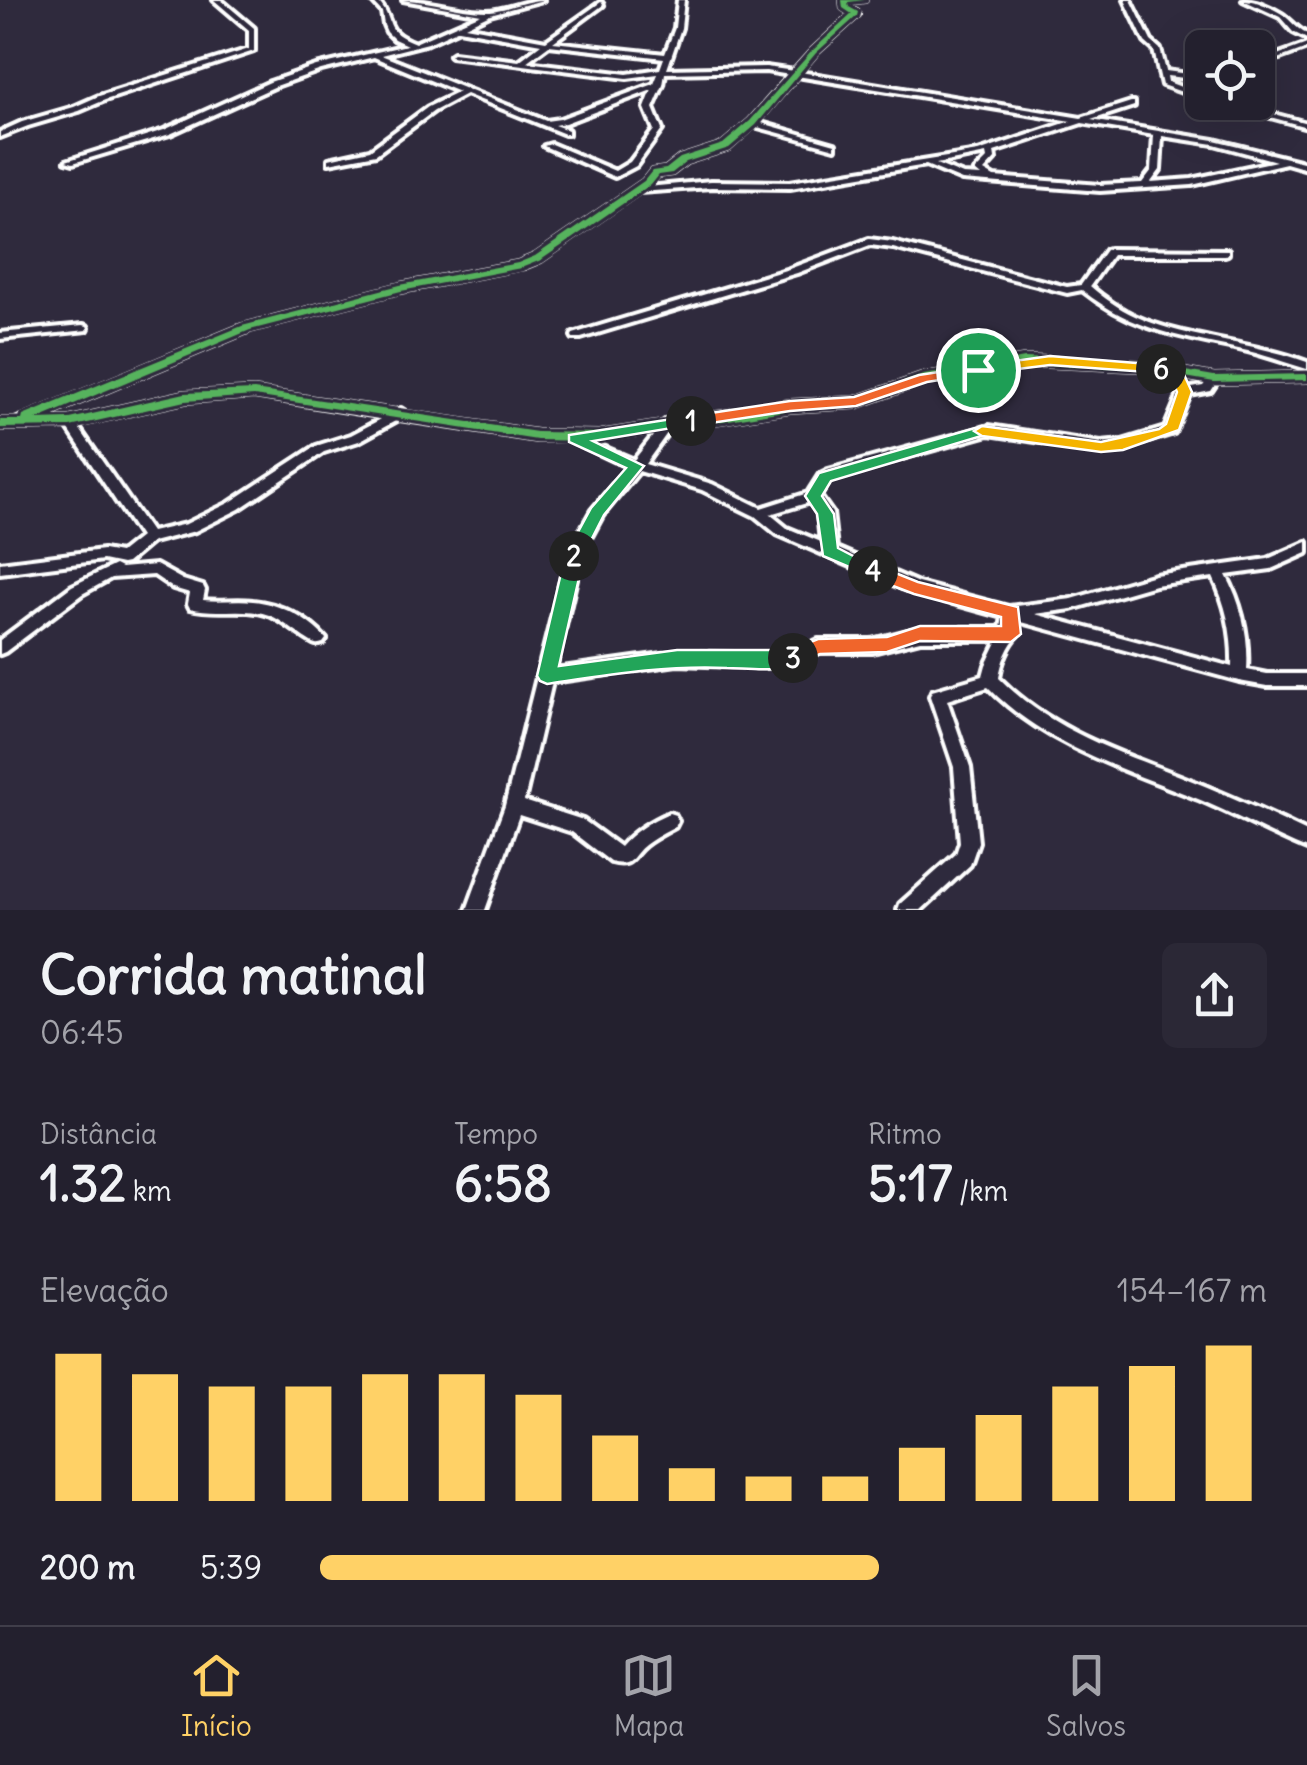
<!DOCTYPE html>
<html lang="pt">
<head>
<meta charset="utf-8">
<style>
  :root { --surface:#23202e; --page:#2b2836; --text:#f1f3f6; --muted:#a3a3aa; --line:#403e4a; --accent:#ffd166 }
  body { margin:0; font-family:Delius,sans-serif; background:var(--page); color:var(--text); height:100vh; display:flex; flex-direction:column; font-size:38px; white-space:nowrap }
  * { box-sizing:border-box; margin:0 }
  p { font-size:32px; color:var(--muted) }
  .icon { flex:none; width:55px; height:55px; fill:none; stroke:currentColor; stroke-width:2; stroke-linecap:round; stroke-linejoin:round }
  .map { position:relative; height:910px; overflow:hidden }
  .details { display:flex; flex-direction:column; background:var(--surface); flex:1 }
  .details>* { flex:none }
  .controls { position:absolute; left:1185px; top:30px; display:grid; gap:20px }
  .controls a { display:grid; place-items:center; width:90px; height:90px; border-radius:15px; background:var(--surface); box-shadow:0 10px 40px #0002,0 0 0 2px var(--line); font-size:50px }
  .pin { position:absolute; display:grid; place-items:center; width:85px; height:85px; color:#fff; margin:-42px; border:5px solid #fff; border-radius:50%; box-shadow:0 2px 10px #0007 }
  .km { position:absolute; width:50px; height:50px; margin:-25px; border-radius:50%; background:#222; color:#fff; font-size:28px; line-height:50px; text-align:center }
  .round { display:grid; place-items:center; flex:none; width:105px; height:105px; border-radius:15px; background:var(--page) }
  .head { display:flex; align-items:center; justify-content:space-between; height:170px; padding:0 40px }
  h1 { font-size:55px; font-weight:800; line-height:75px }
  .figures { display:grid; grid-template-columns:repeat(3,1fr); gap:15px; height:170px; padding:10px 40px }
  .figures div { display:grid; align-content:center }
  .figures b { font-size:50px; font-weight:800 }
  .figures small { font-size:28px; font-weight:400 }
  .figures p { font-size:28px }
  .chart { height:280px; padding:20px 40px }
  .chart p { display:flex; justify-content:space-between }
  .chart svg { width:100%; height:180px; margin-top:10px; stroke:var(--accent); stroke-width:6 }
  ul { padding:0 40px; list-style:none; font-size:32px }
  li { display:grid; grid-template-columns:160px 120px 1fr; align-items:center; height:75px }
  li i { height:25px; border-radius:12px; background:var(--accent) }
  .tab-bar { display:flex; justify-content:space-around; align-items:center; height:140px; border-top:2px solid var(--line); background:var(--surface); font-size:28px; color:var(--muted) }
  .tab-bar a { display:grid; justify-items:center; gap:5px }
  .tab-bar .on { color:var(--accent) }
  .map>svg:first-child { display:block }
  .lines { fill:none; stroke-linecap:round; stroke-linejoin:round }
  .street-casing { stroke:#fff; stroke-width:8 }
  .street { fill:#2f2a3d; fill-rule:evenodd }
  .cycleway-casing { stroke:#2f2a3d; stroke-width:7 }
  .cycleway { fill:#56b35d; fill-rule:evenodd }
  .split-1 { fill:#f0652b; stroke:#fff; stroke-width:2.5 }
  .split-2 { fill:#22a559; stroke:#fff; stroke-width:2.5 }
  .split-3 { fill:#22a559; stroke:#fff; stroke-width:2.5 }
  .split-4 { fill:#f0652b; stroke:#fff; stroke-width:2.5 }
  .split-5 { fill:#22a559; stroke:#fff; stroke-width:2.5 }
  .split-6 { fill:#f5b400; stroke:#fff; stroke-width:2.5 }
  .split-7 { fill:#f5b400; stroke:#fff; stroke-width:2.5 }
</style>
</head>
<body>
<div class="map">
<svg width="1307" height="910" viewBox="0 0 1307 910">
  <rect width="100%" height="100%" fill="#2f2a3d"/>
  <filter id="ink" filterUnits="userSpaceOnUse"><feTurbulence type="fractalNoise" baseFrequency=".01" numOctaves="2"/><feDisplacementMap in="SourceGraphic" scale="20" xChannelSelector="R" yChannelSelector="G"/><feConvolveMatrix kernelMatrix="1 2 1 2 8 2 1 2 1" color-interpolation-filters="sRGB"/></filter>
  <g filter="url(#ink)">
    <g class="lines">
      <g class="street-casing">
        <path id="street" d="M214,0h7l33,28v23l-149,49 -26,11 -51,15 -28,11v-5l22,-10 52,-15 25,-11 150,-47v-19z
          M371,0h6c20,22 4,30 38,43l66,-29 -78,-14c28,0 55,11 83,11 19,0 38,-11 57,-11l-53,14 -25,12 81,15 55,-39 2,3 -50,37 112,12 10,-26 3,-28h6l-3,28 -14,41 99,-2 28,4 18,-20 40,-37 -9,-6 -1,-8h23l-17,2 1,5 8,4 1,4 -42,38 -16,19 281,46 50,-16h3v4l-43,14 123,20 93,23v6l-21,-6 -94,22 -92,6 -138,-11 -36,-15 -136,23 -79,-1 -72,5 -98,68 -17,7 -123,24 -151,39 -214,90 34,-1 115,-26 69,-3 142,21 5,-2 6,4 130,19 62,1 63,-10 6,-4 5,2 117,-19 65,-3 69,-24 101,-17 114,5 75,13 93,-2v6l-90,2 -6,9 -21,4 -16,38 -51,16 -22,2 -112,-17 -151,42 -8,4 -10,16 12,17 4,35 82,35 91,24 63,-8 83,-24 113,-16 39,-17v11l-36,16 -45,6c16,30 23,62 21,95l20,4h40v12h-40l-28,-5 -221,-60 -2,9 3,4c-11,11 -18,28 -20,44 50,51 116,73 181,98 43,17 86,36 127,56v17c-35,-14 -69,-33 -104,-48 -75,-31 -157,-54 -215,-114l-41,13 23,67 8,75 -8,23 -49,45h-23l2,-6 56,-50 4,-12 -6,-75 -24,-71 2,-5 51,-15 3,-11 12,-25h-78l-48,12h-52l-25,12 -31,3 -87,-3 -125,18 -28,119 59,19 37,27c13,-15 30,-26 49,-34l6,2 3,6 -3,6c-9,5 -21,11 -30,18 -14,11 -12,23 -34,17l-39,-30 -53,-17 -34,95h-18l38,-104 63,-253 24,-43 36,-43 -57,-27h-34l-138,-21 -40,22 -35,11 -85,57 -44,22 -43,11 -25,21 -5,1 -19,-4 -103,13v-10l103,-13 17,3 20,-16 -73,-110 -67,1v-8h15l227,-94 158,-41 118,-22 17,-7 109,-75 8,-10 14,-2 14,-11 43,-14 27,-23 40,-46 -24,-4 -101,2 -2,12 -10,23 9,22 -26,36 -21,11 -71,-31 7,-2 64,27 15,-9 24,-32 -9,-22 7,-18 -87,33 -11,2 14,5v4h-3l-99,-40 -32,17 -58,43 -47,9v-4l41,-9 58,-43 31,-15 -85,-35 -53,13 -45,16 -106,48 -97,29 -7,-2 98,-31 106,-48 46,-16 91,-21 -13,-6 -7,-7 -3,-7 -2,-13zM459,29l82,15 -22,17 -66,-8 -3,2 1,1 176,22 31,-4 -4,10 -94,35 -14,2 -165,-66 47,-12zM549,45l115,13 -4,11 -33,5 -101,-12zM797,76l274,45 -93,31 -188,30 -79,-1 -64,6 11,-12 14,-2 14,-11 43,-14 25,-22 81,22v-4l-77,-22zM1082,123l72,12 -2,35 -10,13 -42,2 -106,-8 -10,-6 11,-12 -1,-7zM1162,136l52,8 62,17 -84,18 -41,3 9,-12zM986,154l1,5 -12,12 6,5 -18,-1 -27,-11zM1025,364l114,5 68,12 -4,5 -22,4 -16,38 -43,13 -21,2 -112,-17 -161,44 -8,4 -12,19 -47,15 -49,-24 -67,-20 25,-35 120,-19 66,-4 70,-25zM254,396l131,21 -34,18 -35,11 -87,57 -43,21 -35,8 -74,-107 108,-24zM657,431l-23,29 -45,-19zM639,471l63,19 53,26 22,18 132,57 94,26 -2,11h-81l-48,12h-54l-25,12 -29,3 -87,-3 -122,17 27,-116 20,-37zM810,502l8,11 3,29 -34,-14 -17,-14zM1213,577c14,29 20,58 19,90l-197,-53 37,-5 83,-24z
          M1125,0h6l20,41 9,8 6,22 36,5v4l-35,-4 1,6 34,13v4l-40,-14 -8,-35 -9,-8z
          M1243,0c12,0 28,7 39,14 9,6 14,15 25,20v5l-14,-7 -13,-15z
          M1307,44v4l-49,18v-4z
          M1215,102h14l78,21v4z
          M869,239l24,3 174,45 14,-2 25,-35 3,-1 119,1v4l-3,1h-113l-22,31c14,12 28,22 45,30 53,24 116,25 172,46v7c-20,-6 -39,-13 -59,-18 -63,-14 -114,-19 -166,-61l-15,3 -174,-45 -23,-3 -73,28 -216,65h-8l-1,-2 1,-2 216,-65z
          M83,325l4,1 1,2 -1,2 -87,9v-6z
          M115,565l6,3 35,-3 27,15 20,6 2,4 -2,10c17,2 34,-1 50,1 26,2 56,18 73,38l-3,4c-2,0 -5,2 -7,1 -9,-2 -33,-24 -47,-29 -26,-9 -53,0 -79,-7l-2,-4 2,-11 -17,-5 -19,-13 -43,3 -29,16 -77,58 -5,2v-14l72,-54z"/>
      </g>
      <use href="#street" class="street"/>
      <g class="cycleway-casing">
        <path id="cycleway" d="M842,0h23l-17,2 1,5 9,5 -1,4 -41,37 -60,72 -27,23 -43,14 -14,11 -14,2 -8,10 -109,75 -20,8 -120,23 -151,39 -214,90 34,-1 115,-26 69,-3 283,42 62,1 191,-31 65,-3 69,-24 101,-17 114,5 75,13 93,-2v6l-93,2 -75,-13 -114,-5 -99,17 -70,25 -66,4 -191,31 -62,-1 -283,-44 -69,5 -115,26 -70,1v-8h22l1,-4 219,-90 158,-41 118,-22 17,-7 109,-75 8,-10 14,-2 14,-11 43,-14 27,-23 62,-70 40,-37 -9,-6z"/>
      </g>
      <use href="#cycleway" class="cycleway"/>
    </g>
  </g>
  <path class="split-1" d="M978,366l6,1v6l-57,9 -71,24 -66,5 -99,15 -8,-5 8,-5 99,-15 64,-4 65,-22z"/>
  <path class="split-2" d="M691,416l5,1v7l-103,17 51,25 -40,49 -23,45h-13l-3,-4 26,-48 35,-40 -57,-26v-7z"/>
  <path class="split-3" d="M574,549l10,7 -25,110 118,-16h116l10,8c-13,17 -55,10 -76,10 -61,-3 -119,7 -180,16l-7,-3 -3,-5 28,-120z"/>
  <path class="split-4" d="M873,564l45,18 100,25 3,27 -10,8 -91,-1 -33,11 -67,2 -27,12 -7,-2v-12l32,-13 69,-2 33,-11h81v-9l-87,-23 -47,-18 -3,-5z"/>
  <path class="split-5" d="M982,426l6,1v7l-157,47 -9,15 12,18 4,34 44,23 -9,6 -50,-21 -6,-42 -12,-18 14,-23z"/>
  <path class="split-6" d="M1161,365l20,3 11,24 -13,38 -56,20 -22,2 -119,-16 -8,-5 8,-5 119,16 58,-13 7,-5 11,-32 -7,-17 -16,-6z"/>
  <path class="split-7" d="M1050,356l111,9 7,4 -7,4 -111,-8 -72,9 -7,-4 7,-4z"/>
</svg>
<div class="controls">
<a><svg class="icon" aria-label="locate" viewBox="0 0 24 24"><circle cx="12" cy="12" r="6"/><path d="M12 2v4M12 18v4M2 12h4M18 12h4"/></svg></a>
</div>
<div class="pin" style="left:978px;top:370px;background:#1e9e55"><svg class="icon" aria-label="arrive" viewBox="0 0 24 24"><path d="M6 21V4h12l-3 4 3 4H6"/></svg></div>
<b class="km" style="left:691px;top:421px">1</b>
<b class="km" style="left:574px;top:556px">2</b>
<b class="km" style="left:793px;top:658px">3</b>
<b class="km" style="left:873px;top:571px">4</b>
<b class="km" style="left:1161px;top:369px">6</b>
</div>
<section class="details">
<div class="head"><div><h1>Corrida matinal</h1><p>06:45</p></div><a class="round"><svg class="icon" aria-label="share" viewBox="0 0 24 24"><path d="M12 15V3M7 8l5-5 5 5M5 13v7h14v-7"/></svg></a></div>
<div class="figures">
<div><p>Distância</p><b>1.32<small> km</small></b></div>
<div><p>Tempo</p><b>6:58</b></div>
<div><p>Ritmo</p><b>5:17<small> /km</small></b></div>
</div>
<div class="chart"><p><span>Elevação</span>154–167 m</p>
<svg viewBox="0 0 160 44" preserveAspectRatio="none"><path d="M5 44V8M15 44V13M25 44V16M35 44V16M45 44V13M55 44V13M65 44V18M75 44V28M85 44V36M95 44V38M105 44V38M115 44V31M125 44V23M135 44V16M145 44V11M155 44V6"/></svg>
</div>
<ul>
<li><b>200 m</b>5:39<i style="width:59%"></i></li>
</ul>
</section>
<nav class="tab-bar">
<a class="on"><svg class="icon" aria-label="home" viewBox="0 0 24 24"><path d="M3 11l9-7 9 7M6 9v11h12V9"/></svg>Início</a>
<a><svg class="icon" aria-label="map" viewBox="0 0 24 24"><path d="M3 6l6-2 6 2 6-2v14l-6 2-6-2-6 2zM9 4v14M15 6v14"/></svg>Mapa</a>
<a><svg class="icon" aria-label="saved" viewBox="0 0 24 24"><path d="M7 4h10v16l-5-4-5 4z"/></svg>Salvos</a>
</nav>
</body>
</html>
